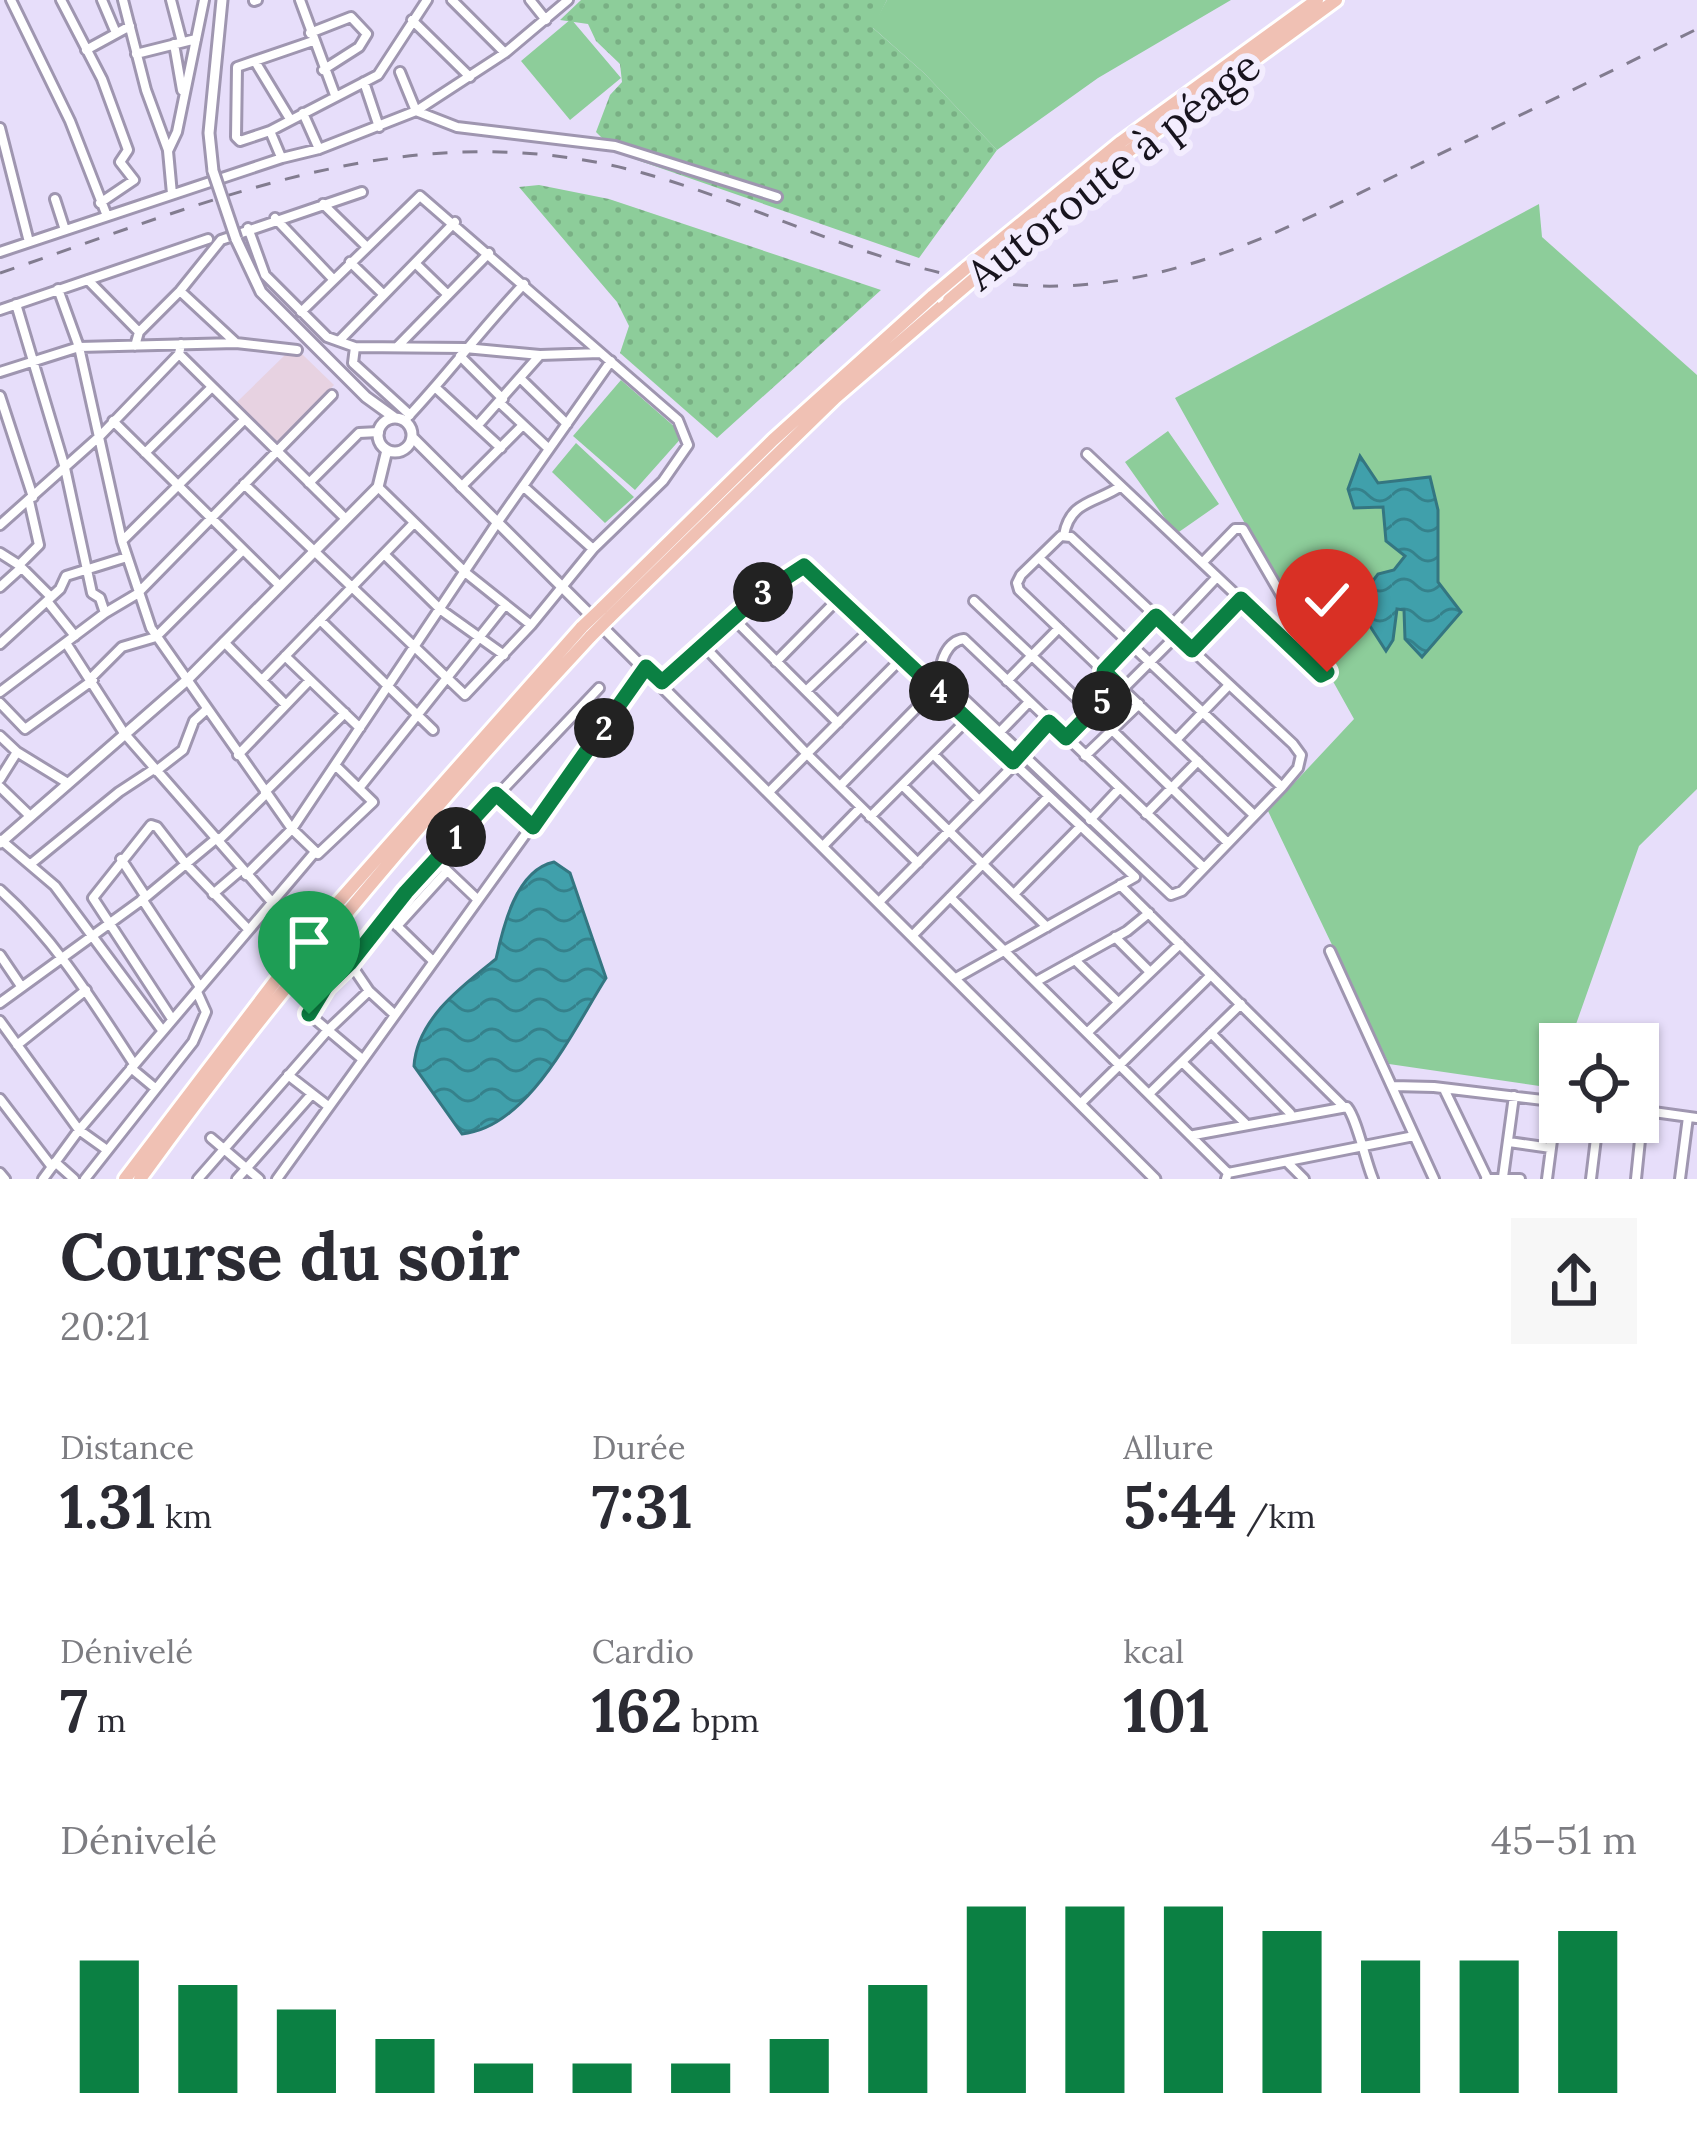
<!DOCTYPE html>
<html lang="fr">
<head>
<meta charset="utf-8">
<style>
  :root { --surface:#fff; --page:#f7f7f7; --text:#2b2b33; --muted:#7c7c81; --accent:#0b8043 }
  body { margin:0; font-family:Lora,serif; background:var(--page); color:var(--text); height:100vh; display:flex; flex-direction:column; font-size:45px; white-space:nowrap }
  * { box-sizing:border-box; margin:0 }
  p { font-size:39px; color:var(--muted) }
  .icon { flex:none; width:66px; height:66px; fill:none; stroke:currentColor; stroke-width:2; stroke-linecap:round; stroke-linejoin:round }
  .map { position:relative; height:1179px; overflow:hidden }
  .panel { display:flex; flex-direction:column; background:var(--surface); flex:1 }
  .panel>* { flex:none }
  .tools { position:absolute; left:1539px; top:1023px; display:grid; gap:24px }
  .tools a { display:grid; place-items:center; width:120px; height:120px; border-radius:0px; background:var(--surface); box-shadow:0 3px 9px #0004; font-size:60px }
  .pin { position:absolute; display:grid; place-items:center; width:102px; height:102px; color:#fff; margin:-123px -51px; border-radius:50% 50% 50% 0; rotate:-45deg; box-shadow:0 0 12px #0007 }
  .pin .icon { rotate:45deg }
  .km { position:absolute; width:60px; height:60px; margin:-30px; border-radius:50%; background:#222; color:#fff; font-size:33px; line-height:60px; text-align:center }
  .round { display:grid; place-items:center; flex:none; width:126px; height:126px; border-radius:0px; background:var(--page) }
  .headline { display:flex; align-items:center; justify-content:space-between; height:204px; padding:0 60px }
  h1 { font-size:66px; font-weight:700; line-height:90px }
  .stats { display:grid; grid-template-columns:repeat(3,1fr); gap:18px; height:204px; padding:12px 60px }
  .stats div { display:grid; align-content:center }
  .stats b { font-size:60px; font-weight:700 }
  .stats small { font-size:33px; font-weight:400 }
  .stats p { font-size:33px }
  .chart { height:336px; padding:24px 60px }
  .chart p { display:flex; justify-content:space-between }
  .chart svg { width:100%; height:216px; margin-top:12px; stroke:var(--accent); stroke-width:6 }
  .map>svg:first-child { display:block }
  .education { fill:#e7d2e1 }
  .grass { fill:#8dcd9a }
  .park { fill:url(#park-dots) }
  .water { fill:url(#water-waves); stroke:#347681; stroke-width:3 }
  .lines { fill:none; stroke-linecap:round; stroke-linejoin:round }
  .street-casing { stroke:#9f96b0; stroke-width:14 }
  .secondary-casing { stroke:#9f96b0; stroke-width:15 }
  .highway-casing { stroke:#fff; stroke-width:18 }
  .street { stroke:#fff; stroke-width:8 }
  .secondary { stroke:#fff; stroke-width:9 }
  .highway { stroke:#f0c1b4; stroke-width:12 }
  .rail { stroke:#827c8f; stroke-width:3; stroke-dasharray:15 15; stroke-linecap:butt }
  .secondary-bridge-casing { stroke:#9f96b0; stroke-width:15; stroke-linecap:butt }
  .highway-bridge-casing { stroke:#fff; stroke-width:18; stroke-linecap:butt }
  .secondary-bridge { stroke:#fff; stroke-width:9 }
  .highway-bridge { stroke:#f0c1b4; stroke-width:12 }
  .route-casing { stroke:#fff; stroke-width:24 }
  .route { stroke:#0b8043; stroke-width:15 }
  .labels { text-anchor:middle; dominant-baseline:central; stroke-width:12; stroke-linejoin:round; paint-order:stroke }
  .street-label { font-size:42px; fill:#18141e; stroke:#f3edfe }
</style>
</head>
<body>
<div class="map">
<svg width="1697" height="1179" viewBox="0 0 1697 1179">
  <defs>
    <pattern id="park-dots" width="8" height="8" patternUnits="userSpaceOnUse" patternTransform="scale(3)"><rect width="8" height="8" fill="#8dcd9a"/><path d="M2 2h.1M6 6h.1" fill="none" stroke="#79af84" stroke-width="1.8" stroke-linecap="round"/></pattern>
    <pattern id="water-waves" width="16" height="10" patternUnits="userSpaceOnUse" patternTransform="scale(3)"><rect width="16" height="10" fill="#40a0ab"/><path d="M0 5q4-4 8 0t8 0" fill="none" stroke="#35818b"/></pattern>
  </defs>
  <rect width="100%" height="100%" fill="#e7defa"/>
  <path class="education" d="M287,353l15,1 32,31 -56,58 -41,-41z"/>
  <path class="grass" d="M887,0h344l-133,78 -101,72 -73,-77 -52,-46z
    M571,19l50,59 -51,42 -49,-59z
    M1539,204l3,33 155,138v414l-58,57 -70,198h-9v25l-7,19 -164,-24 -121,-253 86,-92 -179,-321z
    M621,380l63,55 -49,55 -62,-54z
    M1168,431l51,73 -43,30 -51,-72z
    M576,443l58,54 -29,26 -53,-51z"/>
  <path class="park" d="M581,0h306l-14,28 51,45 73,77 -78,108 -302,-105 -21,-21 14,-37 12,-13 -2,-18 -24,-23 -8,-17 -28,-4z
    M539,185l70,14 272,91 -164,148 -97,-85 9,-27 -12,-24 -98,-115z"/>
  <path class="water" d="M1360,456l18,27 52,-6 8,33v72l23,30 -39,45 -17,-18 -1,-29 -7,-1 -4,31 -7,11 -18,-28 7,-24 -6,-13 9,-12 16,-4 11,-14 -19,-15 -3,-34 -29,1 -6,-19z
    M554,862l16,11 36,105c-33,52 -77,149 -144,156l-48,-68c3,-47 48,-80 82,-107 7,-32 20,-89 58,-97z"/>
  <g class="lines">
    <g class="street-casing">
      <path id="street" d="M11,0l59,121 37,95
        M61,0l41,79 26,71 -8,12 14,18 -34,23
        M102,0l14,33
        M123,0l23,90 22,60
        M171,0l11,42
        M300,0l35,95
        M452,0l53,53
        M530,0l16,20
        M254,1l3,-1
        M412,20l58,57
        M310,33l41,-16 16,17 -8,13 -36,23
        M313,41l-76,26 -1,70 4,4 30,-10 108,-56 49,-75
        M174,44l8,46
        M86,50l44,-24
        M136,54l60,-15
        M256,63l34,56
        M400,72l16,39 89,-58 63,-53
        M364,82l15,45
        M303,113l16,36
        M0,128l29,114
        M270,131l11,26
        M172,194l-4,-43 9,-19 27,-132
        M55,199l10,31
        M323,204l43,42
        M275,218l58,61
        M248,228l17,47 62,62 28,10 110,1 75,7 60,-2
        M0,252l282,-94 37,-9 97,-38 41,16 158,19 162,51
        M350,262l33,32
        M415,263l33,32
        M88,280l51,52
        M58,289l21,58 43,194 29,87 141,201 26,25 55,-52 -38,-37
        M180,291l56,52
        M16,304l49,164 27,125 8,5 5,15
        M0,310l208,-71
        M339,341l116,-119
        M135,346l4,-14 41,-41 41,-51 141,-48
        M398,346l91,-93
        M355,347l-2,16 57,52
        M179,354l167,165
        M460,356l43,43
        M0,372l79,-25 157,-4 61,7
        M521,379l46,45
        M436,388l65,60
        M0,396l33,101
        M500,403l49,46
        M405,420c42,-44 77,-92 119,-136
        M113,421l167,165
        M477,426l62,-70
        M145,453l67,-66
        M1087,454l235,222
        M309,483l50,-50 20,-1
        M244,484l221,211 66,-70 62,-76 70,-68 25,-36 -10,-25 -258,-224 -119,116
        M523,486l70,63
        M378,487l88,86 65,52
        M461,487l62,-62
        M0,525l101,-90 78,-81 2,-10
        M1064,535c6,-35 33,-32 57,-49
        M123,540l121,-120
        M0,553l19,12 32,32
        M384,554l57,56 63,45
        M1039,558l243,229
        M1203,562l32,-33h8l83,143 -4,4
        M19,565l20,-20 -10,-44
        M0,587l21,-19
        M47,601l28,35
        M974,601l117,111
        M733,618l105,105
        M320,620l113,110
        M1169,628l48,-51
        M224,642l62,63
        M66,643l58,90 147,168
        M0,644l60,-55 6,-13 61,-19
        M702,644l105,110 111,109
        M1192,650l49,-51
        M285,656l75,72
        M776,662l64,-65
        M1104,671l52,-55
        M91,678l31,-31 34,-10 87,-87
        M262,680l152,-157
        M1007,681l52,-53
        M662,682l96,-86 46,-30 331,311 -179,101
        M1123,689l45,-45
        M806,691l66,-63
        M0,692l105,-79 32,-19 195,-199
        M0,703l25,26 68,-49
        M1112,730l116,113
        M999,733l29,-30
        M0,736l17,16
        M1066,738l52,-53
        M1176,740l53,-55
        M933,754l46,46
        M238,755l72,-75
        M1085,756l54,-52
        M1013,762l36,-40
        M156,771l27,-21 11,-29 12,-11
        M0,779l17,-27 49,30
        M902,785l145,142
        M840,786l96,-98
        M0,787l30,29
        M360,787l145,-182
        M770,791l133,-134
        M265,792l80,-79
        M496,793l37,34
        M1146,814l52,-53
        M870,817l98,-98
        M1090,820l29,-31
        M1,840l54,46 107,144
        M219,840l47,-46
        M824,845l37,-38
        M121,859l25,38
        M435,859l41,39
        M32,863l87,-71 35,-23
        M1204,868l-240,-229c-17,2 -25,23 -23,38l230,218 11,-4 100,-104 16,-19 3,-13 -8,-11 -222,-207 -10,-1 -40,39 -4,8 2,7 235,225
        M246,875l46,-46 205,-306 114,-162
        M1120,885l223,221
        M0,890c55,49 94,113 134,174
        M213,894l28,-24
        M1014,894l67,-68
        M950,897l278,276
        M142,899l58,88
        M880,901l135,-137
        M386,915l46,45
        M397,926l50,-55
        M913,935l136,-139
        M1115,937l35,35
        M1330,951l104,228
        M0,955l21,31
        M1075,960l43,42
        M350,963l19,28 25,23
        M1037,981l90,-50 22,-18
        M0,1003l146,-106 71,-59
        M172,1019l-79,-121 58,-73 6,2 28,36 63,66
        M0,1021l79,109 28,20
        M1089,1031l91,-87
        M1211,1033l79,80
        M17,1045l69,-55
        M361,1058l-51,-43 -1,-7 97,-116 193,-204
        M1182,1062l63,61
        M131,1068l24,20
        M288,1075l40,31
        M1393,1086l41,1 126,15
        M1444,1089l43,89
        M1150,1093l91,-89
        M0,1099l52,68
        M1080,1104l131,-129
        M1639,1110l58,8
        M1194,1135l153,-28c10,12 18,53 26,72
        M211,1138l48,41
        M1509,1142l42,6
        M55,1162l19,17
        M1288,1163l16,16
        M0,1173l5,6
        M1503,1177l11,-81
        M43,1179l36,-49 236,-278
        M85,1179l108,-137 13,-30 -9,-20
        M198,1179l130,-149 41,-39
        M237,1179l75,-85
        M277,1179l369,-512
        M1226,1179l2,-6 186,-37
        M1486,1179h34
        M1547,1179l10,-77
        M1591,1179l7,-57
        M1636,1179l7,-68
        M1680,1179l8,-62"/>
    </g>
    <g class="secondary-casing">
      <path id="secondary" d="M213,171l-4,-38 13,-133
        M236,239l25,53 105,105 29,21
        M378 435a17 17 0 1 1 34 0a17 17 0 1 1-34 0Z
        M412,437l743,742
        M0,843l186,-162 192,-194 9,-37"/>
    </g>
    <g class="highway-casing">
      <path id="highway" d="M965,269l156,-127 196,-142
        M982,272l147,-121 207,-151
        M601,609l172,-169 160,-144
        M609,618l226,-220 114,-98
        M125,1179l193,-254 264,-298
        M140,1179c138,-191 291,-371 451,-543"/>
    </g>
    <use href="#street" class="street"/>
    <use href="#secondary" class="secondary"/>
    <use href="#highway" class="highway"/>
    <path class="rail" d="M0,273c216,-73 411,-163 643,-100 145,40 281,124 437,112 121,-9 224,-65 331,-117 95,-46 191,-92 286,-139"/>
    <g class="secondary-bridge-casing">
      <path id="secondary-bridge" d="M213,171l23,68"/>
    </g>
    <g class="highway-bridge-casing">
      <path id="highway-bridge" d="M933,296l32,-27
        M949,300l33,-28
        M582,627l19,-18
        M591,636l18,-18"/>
    </g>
    <use href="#secondary-bridge" class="secondary-bridge"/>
    <use href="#highway-bridge" class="highway-bridge"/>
  </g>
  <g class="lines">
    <g class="route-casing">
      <path id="route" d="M309,1014l17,-28 24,-23 56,-71 90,-98 37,33 113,-160 16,15 96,-86 46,-30 209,196 36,-40 17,16 52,-53 -14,-14 52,-55 36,34 49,-51 80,76 6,-3"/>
    </g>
    <use href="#route" class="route"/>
  </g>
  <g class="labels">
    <g class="street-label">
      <text transform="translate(1113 170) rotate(-38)">Autoroute à péage</text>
    </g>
  </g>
</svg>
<div class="tools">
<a><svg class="icon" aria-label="locate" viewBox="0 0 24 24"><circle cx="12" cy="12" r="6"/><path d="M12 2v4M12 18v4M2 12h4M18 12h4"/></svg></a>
</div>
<div class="pin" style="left:309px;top:1014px;background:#1e9e55"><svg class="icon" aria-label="arrive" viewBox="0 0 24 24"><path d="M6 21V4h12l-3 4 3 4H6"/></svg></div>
<div class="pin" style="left:1327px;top:672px;background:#d93025"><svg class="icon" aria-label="check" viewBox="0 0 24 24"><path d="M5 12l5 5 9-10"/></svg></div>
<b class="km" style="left:456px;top:837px">1</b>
<b class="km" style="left:604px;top:728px">2</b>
<b class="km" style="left:763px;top:592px">3</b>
<b class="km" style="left:939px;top:691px">4</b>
<b class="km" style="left:1102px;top:701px">5</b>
</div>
<section class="panel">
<div class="headline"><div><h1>Course du soir</h1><p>20:21</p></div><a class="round"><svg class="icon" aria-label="share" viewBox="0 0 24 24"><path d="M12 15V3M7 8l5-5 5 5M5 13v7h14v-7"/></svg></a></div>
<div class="stats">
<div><p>Distance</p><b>1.31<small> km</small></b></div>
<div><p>Durée</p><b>7:31</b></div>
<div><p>Allure</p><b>5:44<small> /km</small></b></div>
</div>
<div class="stats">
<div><p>Dénivelé</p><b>7<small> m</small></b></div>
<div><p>Cardio</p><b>162<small> bpm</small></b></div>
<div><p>kcal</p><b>101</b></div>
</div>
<div class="chart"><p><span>Dénivelé</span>45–51 m</p>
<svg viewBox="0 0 160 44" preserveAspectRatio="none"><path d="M5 44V17M15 44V22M25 44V27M35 44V33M45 44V38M55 44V38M65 44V38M75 44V33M85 44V22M95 44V6M105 44V6M115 44V6M125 44V11M135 44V17M145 44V17M155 44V11"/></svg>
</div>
</section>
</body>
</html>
